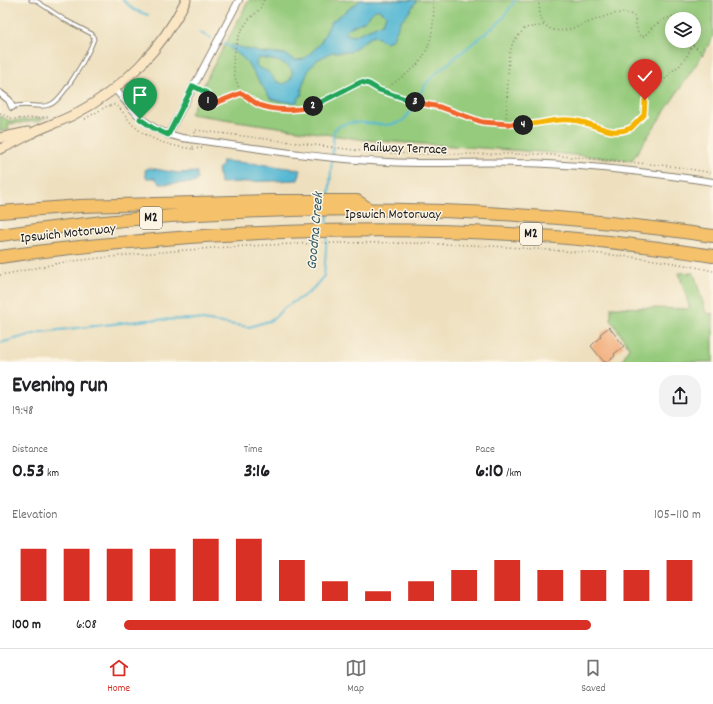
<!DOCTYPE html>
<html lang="en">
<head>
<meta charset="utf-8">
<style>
  :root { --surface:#fff; --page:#f2f2f2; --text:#202124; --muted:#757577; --line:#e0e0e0; --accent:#d93025 }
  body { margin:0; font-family:Dekko,sans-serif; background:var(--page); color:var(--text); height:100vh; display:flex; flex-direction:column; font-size:15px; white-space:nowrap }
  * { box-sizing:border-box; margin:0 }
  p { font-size:13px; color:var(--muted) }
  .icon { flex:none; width:22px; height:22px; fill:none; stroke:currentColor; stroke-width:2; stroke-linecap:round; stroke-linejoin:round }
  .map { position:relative; height:362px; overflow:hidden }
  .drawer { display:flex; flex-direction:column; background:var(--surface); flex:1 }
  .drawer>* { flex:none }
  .controls { position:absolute; left:665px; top:12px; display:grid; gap:8px }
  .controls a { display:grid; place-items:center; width:36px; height:36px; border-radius:50%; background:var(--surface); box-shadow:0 2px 10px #0003; font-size:20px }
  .pin { position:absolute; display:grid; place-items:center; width:34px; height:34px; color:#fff; margin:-41px -17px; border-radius:50% 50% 50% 0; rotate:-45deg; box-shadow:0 0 4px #0007 }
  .pin .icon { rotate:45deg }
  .km { position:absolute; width:20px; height:20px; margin:-10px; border-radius:50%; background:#222; color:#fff; font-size:11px; line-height:20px; text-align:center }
  .round { display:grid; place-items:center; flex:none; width:42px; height:42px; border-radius:16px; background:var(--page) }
  .summary { display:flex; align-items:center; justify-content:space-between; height:68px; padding:0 12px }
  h1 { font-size:22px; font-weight:800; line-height:30px }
  .metrics { display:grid; grid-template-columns:repeat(3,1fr); gap:6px; height:68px; padding:4px 12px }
  .metrics div { display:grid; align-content:center }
  .metrics b { font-size:20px; font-weight:800 }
  .metrics small { font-size:11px; font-weight:400 }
  .metrics p { font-size:11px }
  .chart { height:112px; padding:8px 12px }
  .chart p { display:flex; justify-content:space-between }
  .chart svg { width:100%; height:72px; margin-top:4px; stroke:var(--accent); stroke-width:6 }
  ul { padding:0 12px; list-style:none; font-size:13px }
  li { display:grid; grid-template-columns:64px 48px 1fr; align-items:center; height:30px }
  li i { height:10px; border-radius:5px; background:var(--accent) }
  .dock { display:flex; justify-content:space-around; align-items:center; height:56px; border-top:1px solid var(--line); background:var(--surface); font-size:11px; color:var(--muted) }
  .dock a { display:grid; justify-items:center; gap:2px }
  .dock .selected { color:var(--accent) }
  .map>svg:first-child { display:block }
  .green { fill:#96cb7d; stroke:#59744c; fill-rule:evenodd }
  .water { fill:#55b8d4; stroke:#386a78; fill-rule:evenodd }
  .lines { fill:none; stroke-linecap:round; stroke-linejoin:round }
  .stream { stroke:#55b8d4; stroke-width:2 }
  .building { fill:#f3b485 }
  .service-casing { stroke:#857e6e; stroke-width:5 }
  .minor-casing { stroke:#857e6e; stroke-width:8 }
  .secondary-casing { stroke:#857e6e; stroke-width:11 }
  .motorway-casing { stroke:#857e6e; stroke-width:14 }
  .path { stroke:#857e6e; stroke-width:1.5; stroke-dasharray:1 3; stroke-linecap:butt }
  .service { stroke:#fff; stroke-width:3 }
  .minor { stroke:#fff; stroke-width:6 }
  .secondary { stroke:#fbe6c4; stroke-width:9 }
  .motorway { stroke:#f5c16b; stroke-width:12 }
  .split-1-casing { stroke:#fff; stroke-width:8 }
  .split-2-casing { stroke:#fff; stroke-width:8 }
  .split-3-casing { stroke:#fff; stroke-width:8 }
  .split-4-casing { stroke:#fff; stroke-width:8 }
  .split-5-casing { stroke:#fff; stroke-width:8 }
  .split-6-casing { stroke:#fff; stroke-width:8 }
  .split-1 { stroke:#22a559; stroke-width:5 }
  .split-2 { stroke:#f0652b; stroke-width:5 }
  .split-3 { stroke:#22a559; stroke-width:5 }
  .split-4 { stroke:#f0652b; stroke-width:5 }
  .split-5 { stroke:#f5b400; stroke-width:5 }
  .split-6 { stroke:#f5b400; stroke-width:5 }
  .labels { text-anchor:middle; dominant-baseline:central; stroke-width:3; stroke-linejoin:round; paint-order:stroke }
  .shield { fill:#fcf5e5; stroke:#5f5d58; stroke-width:1 }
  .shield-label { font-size:13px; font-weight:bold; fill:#1c1c1c }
  .street-label { font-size:14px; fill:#1c1c1c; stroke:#fcf5e5 }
  .water-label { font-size:15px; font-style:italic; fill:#335a66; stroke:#fcf5e5 }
</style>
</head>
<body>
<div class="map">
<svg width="713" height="362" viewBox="0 0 713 362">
  <rect width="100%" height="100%" fill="#fcf5e5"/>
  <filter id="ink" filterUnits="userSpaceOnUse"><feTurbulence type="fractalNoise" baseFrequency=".025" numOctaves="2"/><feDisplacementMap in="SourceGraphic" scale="8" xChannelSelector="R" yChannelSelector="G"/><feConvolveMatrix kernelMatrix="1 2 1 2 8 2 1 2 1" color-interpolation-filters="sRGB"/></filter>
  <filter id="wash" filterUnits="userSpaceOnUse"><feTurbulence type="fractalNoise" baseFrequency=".012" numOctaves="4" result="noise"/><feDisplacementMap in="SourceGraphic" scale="16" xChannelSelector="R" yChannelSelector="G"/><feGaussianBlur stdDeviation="0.9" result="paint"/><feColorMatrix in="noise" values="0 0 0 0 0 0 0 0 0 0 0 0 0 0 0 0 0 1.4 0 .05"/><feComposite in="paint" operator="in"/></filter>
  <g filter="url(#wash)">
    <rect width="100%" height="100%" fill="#eee0bf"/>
    <path class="green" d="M249,0h464v37l-10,17 -71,106 -92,-8 -175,-12 -175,-26 20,-42zM672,19h22v22h-22z
      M0,116l10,5 36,-3 -6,3 -32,3 1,6 -9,1z
      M679,273h15l12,40 7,1v48h-91l7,-15 -18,-27v-13l79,2z"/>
    <path class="water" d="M361,0h56l-10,15 -6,5 -9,20 -7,2 -12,-7 -23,17h-18l-15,8 -8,9 -7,17v8l-6,9 -18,-2 -8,-3 -22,-34 -6,-7 -12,-8 2,-4 31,8 22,1 9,6 10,-1 16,-15 11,-22zM375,10h4l7,5 -3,8 -30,13 -7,-2 1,-5 17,-8zM258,58c11,1 43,5 32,22l-6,4c-12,-3 -9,-7 -17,-13 -4,-2 -8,-2 -11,-6z
      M221,161l40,3 40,6 -3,10 -78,3 -2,-14 5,-4z
      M149,168l29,5 19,-1v8l-3,3 -34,1 -5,-6h-9l-1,-8z"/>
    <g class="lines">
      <path class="stream" d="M123,0l11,10 14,5
        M199,32l12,6
        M223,43l10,5
        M329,198l5,-68c18,-17 47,2 68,-9 9,-5 17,-29 25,-38 6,-9 15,-14 23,-21 16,-13 31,-26 47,-38 8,-6 12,-17 19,-24
        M327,226l1,-12
        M0,343l41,-11 107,-12 47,-1 54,8 23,-7 12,-12 26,-16 14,-16 3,-42"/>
    </g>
    <g id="blocks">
      <path class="building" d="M609,327l15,19 -10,8 1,2 -8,6h-3l-13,-16 10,-10 -1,-2z"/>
    </g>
  </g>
  <g filter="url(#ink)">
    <use href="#blocks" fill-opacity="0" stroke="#857e6e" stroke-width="1"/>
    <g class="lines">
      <g class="service-casing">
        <path id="service" d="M12,107c15,-5 26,2 37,-2 13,-3 40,-52 45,-66l-2,-5 -27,-14 -30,-20h-4"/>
      </g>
      <g class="minor-casing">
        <path id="minor" d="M115,89c21,25 33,42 67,49 68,9 137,21 206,24 44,3 87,-1 130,1 66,1 130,9 195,19
          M0,93l9,7 3,7
          M168,135l71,-135"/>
      </g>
      <g class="secondary-casing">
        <path id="secondary" d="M0,138l28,-6
          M0,149c13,-5 24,-12 36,-18 13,-6 26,-10 39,-17 48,-25 87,-65 111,-114"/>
      </g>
      <g class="motorway-casing">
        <path id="motorway" d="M0,212l80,-6 191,-5h86l13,9
          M0,235c235,-35 478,-34 713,1
          M0,257c67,-10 136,-16 204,-21 170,-11 340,-8 509,20"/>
      </g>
      <path class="path" d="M264,0l-5,10 -10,9 -8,12 -5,13 -3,18 2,16 6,15 18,12 14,3h24l13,-1 53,-25 16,8 21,7 41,10 41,14 44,4 38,-6 21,4 18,8 9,1 11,-1 16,-10 5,-6 2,-20 16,-12 9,-11 9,-7 7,-9 10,-21v-11l-3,-7c-12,-7 -32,2 -41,10 -5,3 -6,9 -12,10l-3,-4 -4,-17c-26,-16 -78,38 -93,2 -2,-5 -1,-12 -3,-18
        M693,45l10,9
        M200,90l7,3v7l5,3 29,-10
        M382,91c11,-8 25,-16 35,-26 15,-16 18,-44 16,-65
        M0,113l13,6 35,-2
        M85,119l22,-13 7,-1c8,3 13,14 19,20 17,16 38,21 60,24v-3
        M506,125l3,-70 4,-13 12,-14 21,-3
        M195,133v-3l175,22 47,2h123l131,12 42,7
        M193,149l10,-1
        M0,275c25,-4 50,-11 74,-14 153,-18 307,-24 460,-12 60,4 121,8 179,22"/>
      <use href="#service" class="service"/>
      <use href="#minor" class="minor"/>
      <use href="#secondary" class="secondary"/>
      <use href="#motorway" class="motorway"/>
    </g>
  </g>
  <g class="lines" filter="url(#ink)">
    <g class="split-1-casing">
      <path id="split-1" d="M140,119l13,9 15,7 25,-49 14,7 1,8"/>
    </g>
    <g class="split-2-casing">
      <path id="split-2" d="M208,101l8,2 25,-10c6,3 12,9 18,12 15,6 39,6 54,1"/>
    </g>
    <g class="split-3-casing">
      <path id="split-3" d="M313,106l48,-24 8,2 10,6 36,12"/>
    </g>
    <g class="split-4-casing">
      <path id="split-4" d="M415,102l25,5 42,15 41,3"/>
    </g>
    <g class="split-5-casing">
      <path id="split-5" d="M523,125c19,-1 35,-8 55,-4 19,4 33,16 53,7"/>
    </g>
    <g class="split-6-casing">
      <path id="split-6" d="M631,128l13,-13 1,-15"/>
    </g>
    <use href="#split-1" class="split-1"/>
    <use href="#split-2" class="split-2"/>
    <use href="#split-3" class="split-3"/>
    <use href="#split-4" class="split-4"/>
    <use href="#split-5" class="split-5"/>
    <use href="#split-6" class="split-6"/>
  </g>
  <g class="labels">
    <g class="shield">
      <rect x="140" y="207" width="22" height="22" rx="3"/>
      <rect x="520" y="223" width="22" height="22" rx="3"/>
    </g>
    <g class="shield-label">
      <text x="151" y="218">M2</text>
      <text x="531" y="234">M2</text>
    </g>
    <g class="street-label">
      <text transform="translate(405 149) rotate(2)">Railway Terrace</text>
      <text x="393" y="215">Ipswich Motorway</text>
      <text transform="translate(68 234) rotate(-6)">Ipswich Motorway</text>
    </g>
    <g class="water-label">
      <text transform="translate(316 231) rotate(-85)">Goodna Creek</text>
    </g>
  </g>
</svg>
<div class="controls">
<a><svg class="icon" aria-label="layers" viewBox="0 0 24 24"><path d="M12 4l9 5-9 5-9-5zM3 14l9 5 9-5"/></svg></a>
</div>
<div class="pin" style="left:140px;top:119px;background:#1e9e55"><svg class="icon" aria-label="arrive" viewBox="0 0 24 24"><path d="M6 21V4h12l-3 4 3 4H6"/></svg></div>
<div class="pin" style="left:645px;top:100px;background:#d93025"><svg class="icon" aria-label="check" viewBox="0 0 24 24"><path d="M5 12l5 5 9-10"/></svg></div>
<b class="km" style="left:208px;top:101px">1</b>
<b class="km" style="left:313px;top:106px">2</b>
<b class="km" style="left:415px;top:102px">3</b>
<b class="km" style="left:523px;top:125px">4</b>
</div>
<section class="drawer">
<div class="summary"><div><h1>Evening run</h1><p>19:48</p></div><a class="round"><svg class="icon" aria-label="share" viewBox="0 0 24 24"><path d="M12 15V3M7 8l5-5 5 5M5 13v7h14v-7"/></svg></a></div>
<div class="metrics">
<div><p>Distance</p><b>0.53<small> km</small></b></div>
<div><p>Time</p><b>3:16</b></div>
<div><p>Pace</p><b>6:10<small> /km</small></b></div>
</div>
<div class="chart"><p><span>Elevation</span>105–110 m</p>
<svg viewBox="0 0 160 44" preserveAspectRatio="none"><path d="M5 44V12M15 44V12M25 44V12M35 44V12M45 44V6M55 44V6M65 44V19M75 44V32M85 44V38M95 44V32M105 44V25M115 44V19M125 44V25M135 44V25M145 44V25M155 44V19"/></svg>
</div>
<ul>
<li><b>100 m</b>6:08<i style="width:81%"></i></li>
</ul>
</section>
<nav class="dock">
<a class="selected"><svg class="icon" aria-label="home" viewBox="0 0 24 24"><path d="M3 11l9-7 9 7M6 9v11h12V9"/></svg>Home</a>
<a><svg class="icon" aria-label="map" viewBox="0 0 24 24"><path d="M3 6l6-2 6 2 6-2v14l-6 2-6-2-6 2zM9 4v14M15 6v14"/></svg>Map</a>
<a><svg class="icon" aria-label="saved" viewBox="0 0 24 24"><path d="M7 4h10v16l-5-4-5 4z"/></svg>Saved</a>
</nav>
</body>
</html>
